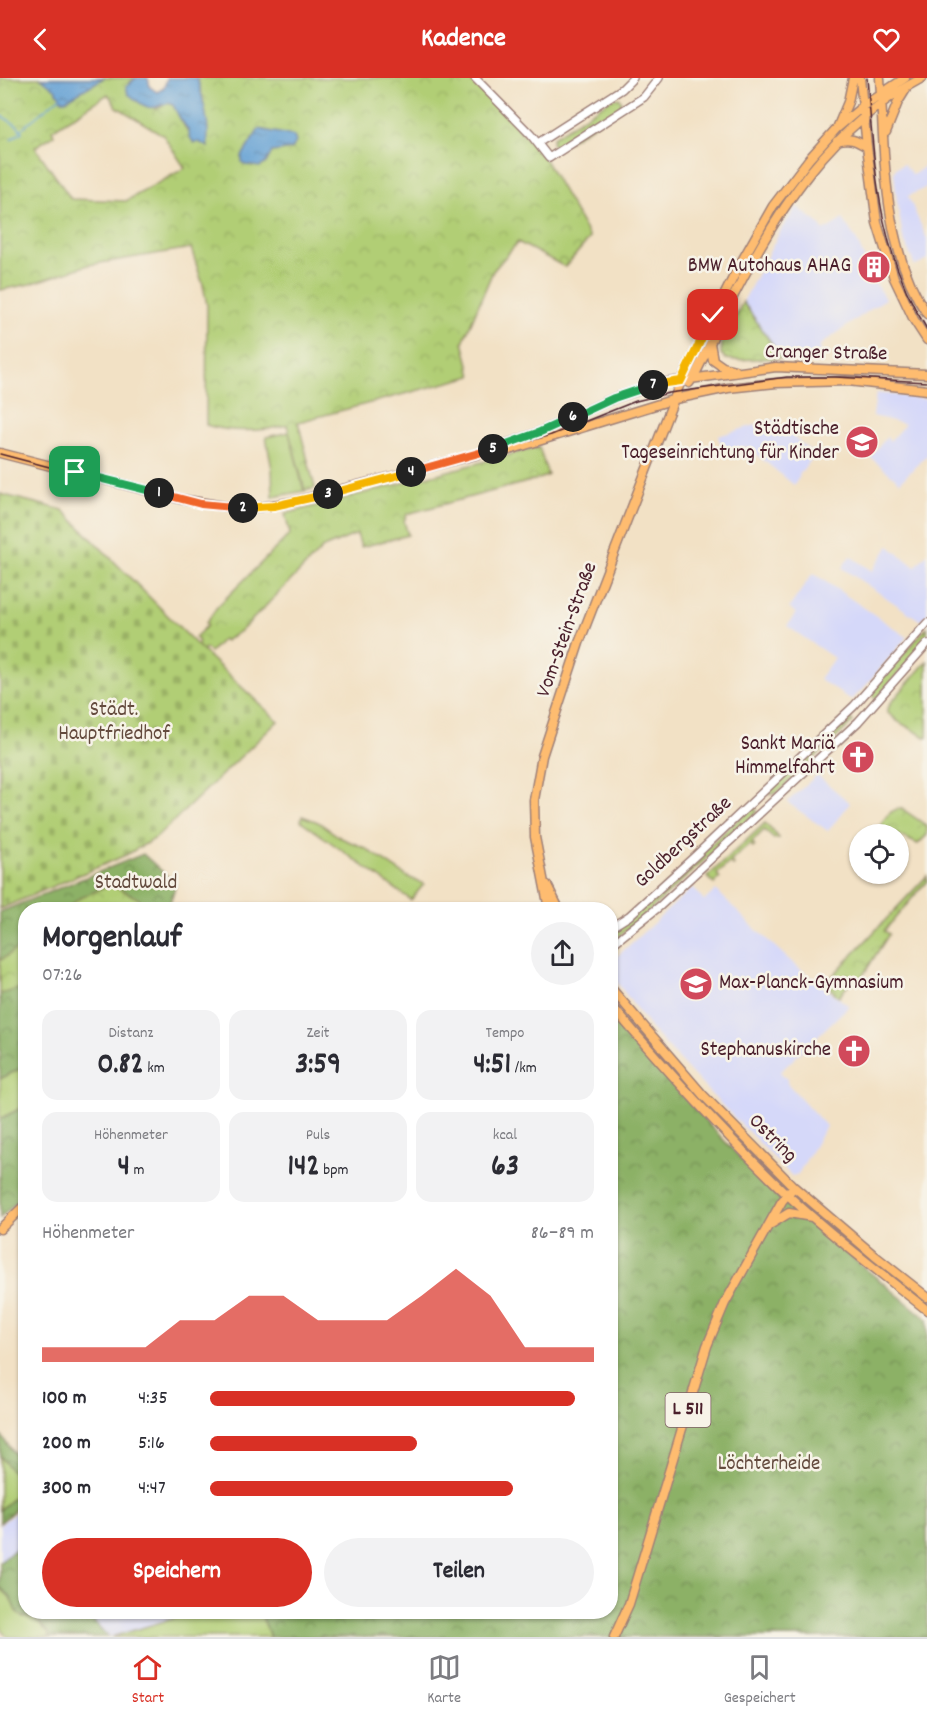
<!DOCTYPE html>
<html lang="de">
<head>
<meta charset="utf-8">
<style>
  :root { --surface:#fff; --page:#f2f2f3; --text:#2b2b33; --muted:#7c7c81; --line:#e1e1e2; --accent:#d93025 }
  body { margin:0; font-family:Dekko,sans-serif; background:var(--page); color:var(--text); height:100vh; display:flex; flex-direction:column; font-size:22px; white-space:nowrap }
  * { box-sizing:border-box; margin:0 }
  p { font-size:20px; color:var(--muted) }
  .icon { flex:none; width:33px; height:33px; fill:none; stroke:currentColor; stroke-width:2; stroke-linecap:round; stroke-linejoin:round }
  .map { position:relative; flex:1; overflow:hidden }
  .drawer { position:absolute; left:18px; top:824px; width:600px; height:717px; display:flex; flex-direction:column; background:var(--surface); border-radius:24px; box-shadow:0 2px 4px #0004 }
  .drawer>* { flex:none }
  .fabs { position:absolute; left:849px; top:746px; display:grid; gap:12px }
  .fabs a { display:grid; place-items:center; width:60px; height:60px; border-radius:50%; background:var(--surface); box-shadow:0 2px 4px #0004; font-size:30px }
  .pin { position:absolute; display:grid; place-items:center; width:51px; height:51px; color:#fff; margin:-26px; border-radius:12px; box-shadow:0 3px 9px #0006 }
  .km { position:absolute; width:30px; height:30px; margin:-15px; border-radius:50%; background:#222; color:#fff; font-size:16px; line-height:30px; text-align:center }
  .round { display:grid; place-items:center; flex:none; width:63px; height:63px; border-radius:32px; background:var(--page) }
  .head { display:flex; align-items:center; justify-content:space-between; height:102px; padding:0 24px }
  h1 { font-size:33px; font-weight:700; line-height:45px }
  .figures { display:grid; grid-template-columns:repeat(3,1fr); gap:9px; height:102px; padding:6px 24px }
  .figures div { display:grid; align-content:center; border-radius:15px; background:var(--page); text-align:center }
  .figures b { font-size:30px; font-weight:700 }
  .figures small { font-size:16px; font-weight:400 }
  .figures p { font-size:16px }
  .chart { height:168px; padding:12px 24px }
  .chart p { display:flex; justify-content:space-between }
  .chart svg { width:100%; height:108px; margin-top:6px; fill:var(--accent); opacity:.7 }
  .action { display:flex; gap:12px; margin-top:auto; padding:12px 24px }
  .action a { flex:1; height:69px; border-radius:36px; background:var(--accent); color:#fff; font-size:24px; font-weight:700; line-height:69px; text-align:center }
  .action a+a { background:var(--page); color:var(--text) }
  ul { padding:0 24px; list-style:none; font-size:20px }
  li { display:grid; grid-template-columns:96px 72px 1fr; align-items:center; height:45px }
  li i { height:15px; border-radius:8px; background:var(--accent) }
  header { display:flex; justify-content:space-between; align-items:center; height:78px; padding:0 24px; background:var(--accent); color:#fff; font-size:27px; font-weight:700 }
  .menu { display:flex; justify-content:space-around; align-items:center; height:84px; border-top:2px solid var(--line); background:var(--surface); font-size:16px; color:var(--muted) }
  .menu a { display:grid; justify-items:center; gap:3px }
  .menu .on { color:var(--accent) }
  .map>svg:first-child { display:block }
  .built { fill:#d5d8f9 }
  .green { fill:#b1ce75; stroke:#7e7650; stroke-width:1.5 }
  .forest { fill:url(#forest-crowns); stroke:#6b6848; stroke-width:1.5 }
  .cemetery { fill:url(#cemetery-stones); stroke:#7e7650; stroke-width:1.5 }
  .park { fill:url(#park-crowns); stroke:#7e7650; stroke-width:1.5; fill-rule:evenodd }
  .water { fill:url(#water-ripples); stroke:#566080; stroke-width:1.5 }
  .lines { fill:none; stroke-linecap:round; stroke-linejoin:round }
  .stream { stroke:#63a0d4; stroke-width:1.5 }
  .minor-casing { stroke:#9e8078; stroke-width:10 }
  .major-casing { stroke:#9e8078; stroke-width:11 }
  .minor { stroke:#fff; stroke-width:7 }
  .major { stroke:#febc70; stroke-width:8 }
  .tram { stroke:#4a1f2b; stroke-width:1.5 }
  .split-1-casing { stroke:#fff; stroke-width:12 }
  .split-2-casing { stroke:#fff; stroke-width:12 }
  .split-3-casing { stroke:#fff; stroke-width:12 }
  .split-4-casing { stroke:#fff; stroke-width:12 }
  .split-5-casing { stroke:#fff; stroke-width:12 }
  .split-6-casing { stroke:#fff; stroke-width:12 }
  .split-7-casing { stroke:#fff; stroke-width:12 }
  .split-8-casing { stroke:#fff; stroke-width:12 }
  .split-1 { stroke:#22a559; stroke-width:8 }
  .split-2 { stroke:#f0652b; stroke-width:8 }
  .split-3 { stroke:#f5b400; stroke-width:8 }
  .split-4 { stroke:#f5b400; stroke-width:8 }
  .split-5 { stroke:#f0652b; stroke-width:8 }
  .split-6 { stroke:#22a559; stroke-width:8 }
  .split-7 { stroke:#22a559; stroke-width:8 }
  .split-8 { stroke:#f5b400; stroke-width:8 }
  .labels { text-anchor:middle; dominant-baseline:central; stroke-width:5; stroke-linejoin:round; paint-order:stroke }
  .shield { fill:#f7f3e8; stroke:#7e5f64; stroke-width:1.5 }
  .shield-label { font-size:20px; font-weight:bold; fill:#4a1f2b }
  .poi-label { font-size:21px; fill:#4a1f2b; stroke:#f7f3e8; text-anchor:end }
  .street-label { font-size:21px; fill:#4a1f2b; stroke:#f7f3e8 }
  .park-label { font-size:21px; fill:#644b3e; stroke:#f7f3e8 }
</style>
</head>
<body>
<header><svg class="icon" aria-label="back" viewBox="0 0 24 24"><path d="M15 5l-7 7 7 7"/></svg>Kadence<svg class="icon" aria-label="heart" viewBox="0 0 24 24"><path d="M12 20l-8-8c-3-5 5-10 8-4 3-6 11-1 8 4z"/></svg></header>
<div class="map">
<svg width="927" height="1559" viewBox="0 0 927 1559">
  <defs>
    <pattern id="forest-crowns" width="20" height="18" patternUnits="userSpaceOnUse" patternTransform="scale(1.5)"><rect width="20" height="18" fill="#8cb166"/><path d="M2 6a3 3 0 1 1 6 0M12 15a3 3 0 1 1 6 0" fill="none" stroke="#748f54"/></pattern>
    <pattern id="cemetery-stones" width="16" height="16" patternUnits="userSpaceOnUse" patternTransform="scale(1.5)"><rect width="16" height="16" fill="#b1ce75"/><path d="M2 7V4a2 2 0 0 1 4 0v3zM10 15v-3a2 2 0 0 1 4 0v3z" fill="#9ab065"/></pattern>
    <pattern id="park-crowns" width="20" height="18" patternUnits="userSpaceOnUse" patternTransform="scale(1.5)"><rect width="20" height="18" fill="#b1ce75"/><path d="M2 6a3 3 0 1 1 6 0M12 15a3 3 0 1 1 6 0" fill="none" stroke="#9ab065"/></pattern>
    <pattern id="water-ripples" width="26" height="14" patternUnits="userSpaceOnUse" patternTransform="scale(1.5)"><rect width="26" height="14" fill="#63a0d4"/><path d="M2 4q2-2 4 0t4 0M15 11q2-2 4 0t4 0" fill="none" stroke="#5482ac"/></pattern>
  </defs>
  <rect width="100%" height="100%" fill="#f7f3e8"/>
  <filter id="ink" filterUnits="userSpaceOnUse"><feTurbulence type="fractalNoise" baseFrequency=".0167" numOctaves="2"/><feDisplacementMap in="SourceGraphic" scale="12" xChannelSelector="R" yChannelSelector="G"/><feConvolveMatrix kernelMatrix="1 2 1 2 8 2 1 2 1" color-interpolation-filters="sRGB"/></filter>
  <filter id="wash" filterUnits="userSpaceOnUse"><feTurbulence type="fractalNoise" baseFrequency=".008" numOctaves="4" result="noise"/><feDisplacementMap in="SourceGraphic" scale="24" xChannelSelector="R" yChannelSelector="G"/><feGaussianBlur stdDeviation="1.35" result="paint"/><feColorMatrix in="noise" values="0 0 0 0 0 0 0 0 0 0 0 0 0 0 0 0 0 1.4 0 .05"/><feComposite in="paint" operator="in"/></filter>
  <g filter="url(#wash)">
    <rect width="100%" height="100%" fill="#f2e1c5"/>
    <path class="built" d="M904,86l9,11 12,-9 2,4v17l-19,9 19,43v20l-12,7 -12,-28 -6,-37 -3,-28 2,-5z
      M797,129l20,15 7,9 19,-12 14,22 10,24v4l18,30 -65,46 -1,18 -38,-5 -38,-56 39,-74z
      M876,315l51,6v56l-27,27 -30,-25 17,-20 3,4 15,-17 -32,-8z
      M773,342l42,35 -16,20 1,1 -6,9 -48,-39 -20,11 -4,-10 -4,-11z
      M889,468l26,21 12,-13v60l-6,7 -79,-53 8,-12 22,15z
      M813,495l94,64 -44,52 -12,11 -32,-21 15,-21 -47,-32 9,-13 -7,-5z
      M817,697l33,28 -22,28 -41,-29z
      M693,809l11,14 12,-11 33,33 46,42 54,41 -69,66 7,7v4l39,43 -28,48 -6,2 -85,-86 -55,-60 -41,-56 1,-13z
      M25,1427v37l-25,20v-37z
      M86,1533h112l-87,26h-3z"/>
    <path class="green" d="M613,20h5l3,2v8l-62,39h-4l-3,-4 1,-6z
      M289,354l15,59 -31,6 -1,-28 -6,-32z
      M927,549v14l-51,58 -7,-6z
      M848,638l5,6 -74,69 -5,3h-4l2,-6z
      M754,727l3,7 -118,108 -28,22 -1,-9 18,-13z
      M302,738l16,6 23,16 24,10 43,29 16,7 -13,16 -110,-79z
      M765,745l14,15 -5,1 -10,-9 -12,12 3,4 -2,1 -3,-3 -19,17 3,4 -1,1 -4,-3 -12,11 3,4 -6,6 -7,-7z
      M25,988v40l-25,13v-40z
      M0,1378l25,31 -25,23z
      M0,1509l10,10 6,14 7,6 11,1 15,15v4h-41l-8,-9z
      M198,1533h62l10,26h-159z"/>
    <path class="forest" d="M143,776l33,30 -8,25h-142l-1,157 -25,13v-167z
      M611,934l70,82 93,100 153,125v318h-657l-10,-26h350z
      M25,1028v88l-25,24v-99z
      M0,1356l25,34v33l-25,22v-13l25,-23 -25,-31z
      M25,1463l1,70h59l23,26h-59v-4l-15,-15 -11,-1 -7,-6 -6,-14 -10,-10v-25z"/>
    <path class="cemetery" d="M0,416l63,16 140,141 75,70 -122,117 -30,17 -126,54z"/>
    <path class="park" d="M0,0h136l-6,4 26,27 12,-6 5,2c12,22 13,30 34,41l-4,-47 -6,-21h271l35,33 41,47 46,80 -25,29 -47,-25 -25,29 -30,71 9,34 -174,46 17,66 -10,3 -18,-66c-27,7 -54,8 -81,0l1,-120 -4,-20 -12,-37 -103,17 -58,19 -30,6zM108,16l9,13 46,28 22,33 -59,33 -55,-2 -36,-52 19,-12 -2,-5z
      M743,224l34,49 4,7 -47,2 -8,-1 -5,-5 1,-10z
      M539,369l9,28 -6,3 -135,36 -3,7 4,14 -47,12 -4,-13 -34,14 -80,81 -18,12 -2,-2 -13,13 -5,-4 -2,3 -6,-6 2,-3 -4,-5 13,-12 -2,-2 11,-16 73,-73 -5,-20z
      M927,583v77l-30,-17 -10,-9 3,-8z
      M901,730l26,18v9l-9,9 -38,-17c5,-10 10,-17 21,-19z
      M927,798v5l-43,50 5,3 -29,46 -6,-3 -15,20 -14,-13z
      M111,806l28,15 4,10h-76l11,-10z
      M25,865v44l-25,7v-33z"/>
    <path class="water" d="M41,0h63l-38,22h-4l-6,-10z
      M136,0h12l2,9 7,5 7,-4 3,-10h30c4,12 11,41 11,54 0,5 -1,9 0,15l-9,-5 -4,1c-8,-5 -4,-10 -9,-16 -6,-8 -9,-13 -13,-22l-5,-2c-22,9 -22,4 -40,-9l-2,-7z
      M259,51l35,7 2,6 -4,7 -20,3 -6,11 -6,4 -15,-2 -3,-3v-6z"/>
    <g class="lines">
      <path class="stream" d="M0,37l18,11 4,6 -11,7
        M20,52l40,-33
        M22,900l4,-1"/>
    </g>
  </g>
  <g filter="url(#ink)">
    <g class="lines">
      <g class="minor-casing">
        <path id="minor" d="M475,0l56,57 18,23 95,-61 15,-19
          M538,65l84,-54 11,-11
          M610,850l19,-12 65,-59 160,-151 73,-83
          M610,868l50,-40 198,-184 69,-78"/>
      </g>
      <g class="major-casing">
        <path id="major" d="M860,0l7,69 10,76 17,55 20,42 13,20
          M880,0c5,78 2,169 47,236
          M838,48l10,-24 5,-24
          M886,54l12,-30 8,-13
          M837,63c12,-4 19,-1 30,6
          M710,265l3,17 10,7 12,3
          M689,305c8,-9 12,-22 18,-33 8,-18 17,-36 26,-53 46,-90 98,-171 189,-219
          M492,371l48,-17 74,-34 48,-15 114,-16 151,7
          M0,375l180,46 57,9 23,-1 32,-5 195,-50 19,-1 169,-52 53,-11 48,-5 72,-2 79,9
          M547,807l12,24
          M549,831l-14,-72 -1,-37 8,-44 37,-113 102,-262 58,-115 34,-60 36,-47 27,-30 27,-23 42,-28
          M610,909l93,108 91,92 81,69 52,41
          M610,926c52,61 106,121 163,177 48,47 102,87 154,129
          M771,1146l18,-11 23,4
          M0,1151l26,-25
          M614,1559l15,-33 78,-258 18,-43 57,-102 12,-14"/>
      </g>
      <use href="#minor" class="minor"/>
      <use href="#major" class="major"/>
      <path class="tram" d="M867,0c8,89 10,173 60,251
        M0,376c43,11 86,23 129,34 61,15 109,29 172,14l250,-67 85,-34 33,-8 118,-16h48l92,5"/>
    </g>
  </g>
  <g class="lines" filter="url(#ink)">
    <g class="split-1-casing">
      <path id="split-1" d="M75,394l84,21"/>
    </g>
    <g class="split-2-casing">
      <path id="split-2" d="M159,415l42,11 42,4"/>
    </g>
    <g class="split-3-casing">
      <path id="split-3" d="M243,430l31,-2 54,-12"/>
    </g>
    <g class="split-4-casing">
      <path id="split-4" d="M328,416l83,-22"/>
    </g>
    <g class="split-5-casing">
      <path id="split-5" d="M411,394l82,-23"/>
    </g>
    <g class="split-6-casing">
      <path id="split-6" d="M493,371l47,-17 33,-15"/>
    </g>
    <g class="split-7-casing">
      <path id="split-7" d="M573,339l41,-19 39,-13"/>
    </g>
    <g class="split-8-casing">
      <path id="split-8" d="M653,307l28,-4 32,-66"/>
    </g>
    <use href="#split-1" class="split-1"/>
    <use href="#split-2" class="split-2"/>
    <use href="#split-3" class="split-3"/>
    <use href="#split-4" class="split-4"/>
    <use href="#split-5" class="split-5"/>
    <use href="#split-6" class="split-6"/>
    <use href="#split-7" class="split-7"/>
    <use href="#split-8" class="split-8"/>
  </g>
  <defs>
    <g id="building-disc" transform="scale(1.725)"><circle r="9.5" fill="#d1495b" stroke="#f7f3e8"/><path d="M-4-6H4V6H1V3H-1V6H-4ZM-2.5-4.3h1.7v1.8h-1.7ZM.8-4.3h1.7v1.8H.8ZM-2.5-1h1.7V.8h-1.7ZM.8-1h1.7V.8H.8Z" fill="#fff"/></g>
    <g id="school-disc" transform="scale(1.725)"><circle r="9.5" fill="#d1495b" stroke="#f7f3e8"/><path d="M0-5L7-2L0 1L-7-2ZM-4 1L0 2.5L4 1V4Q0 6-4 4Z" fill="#fff"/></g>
    <g id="church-disc" transform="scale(1.725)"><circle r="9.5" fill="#d1495b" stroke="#f7f3e8"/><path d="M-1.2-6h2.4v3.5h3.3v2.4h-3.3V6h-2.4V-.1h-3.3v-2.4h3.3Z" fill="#fff"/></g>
  </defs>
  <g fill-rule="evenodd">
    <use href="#building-disc" x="874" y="189"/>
    <use href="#school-disc" x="862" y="364"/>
    <use href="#church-disc" x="858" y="679"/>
    <use href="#school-disc" x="696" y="906"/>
    <use href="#church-disc" x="854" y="973"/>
  </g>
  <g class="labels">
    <rect class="shield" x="665.5" y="1315" width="45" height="34" rx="4.5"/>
    <g class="shield-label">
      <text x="688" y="1332">L 511</text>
    </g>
    <g class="poi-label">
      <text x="851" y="189">BMW Autohaus AHAG</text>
      <text x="839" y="352">Städtische<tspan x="839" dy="24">Tageseinrichtung für Kinder</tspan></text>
      <text x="835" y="667">Sankt Mariä<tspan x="835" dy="24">Himmelfahrt</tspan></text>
      <text x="719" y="906" text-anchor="start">Max-Planck-Gymnasium</text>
      <text x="831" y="973">Stephanuskirche</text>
    </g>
    <g class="street-label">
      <text transform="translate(826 276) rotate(1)">Cranger Straße</text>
      <text transform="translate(568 552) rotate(-70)">Vom-Stein-Straße</text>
      <text transform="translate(684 765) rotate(-43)">Goldbergstraße</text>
      <text transform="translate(772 1061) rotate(45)">Ostring</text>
    </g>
    <g class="park-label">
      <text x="114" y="633">Städt.<tspan x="114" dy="24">Hauptfriedhof</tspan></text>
      <text x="136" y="806">Stadtwald</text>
      <text x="769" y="1387">Löchterheide</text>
    </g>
  </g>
</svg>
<div class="fabs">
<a><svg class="icon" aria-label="locate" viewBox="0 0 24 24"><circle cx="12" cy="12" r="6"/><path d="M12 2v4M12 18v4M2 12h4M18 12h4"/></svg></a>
</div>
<div class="pin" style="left:75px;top:394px;background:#1e9e55"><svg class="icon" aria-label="arrive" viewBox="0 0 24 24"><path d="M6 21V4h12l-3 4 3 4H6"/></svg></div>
<div class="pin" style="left:713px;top:237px;background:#d93025"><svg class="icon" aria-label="check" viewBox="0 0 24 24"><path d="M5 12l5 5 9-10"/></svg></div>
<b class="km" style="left:159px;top:415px">1</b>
<b class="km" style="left:243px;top:430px">2</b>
<b class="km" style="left:328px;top:416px">3</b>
<b class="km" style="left:411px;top:394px">4</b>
<b class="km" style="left:493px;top:371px">5</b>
<b class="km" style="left:573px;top:339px">6</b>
<b class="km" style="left:653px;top:307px">7</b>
<section class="drawer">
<div class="head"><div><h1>Morgenlauf</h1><p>07:26</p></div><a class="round"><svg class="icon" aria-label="share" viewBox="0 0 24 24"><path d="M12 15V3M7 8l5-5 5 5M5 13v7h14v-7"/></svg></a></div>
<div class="figures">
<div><p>Distanz</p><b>0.82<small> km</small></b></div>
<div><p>Zeit</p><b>3:59</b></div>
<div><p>Tempo</p><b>4:51<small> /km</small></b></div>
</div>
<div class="figures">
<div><p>Höhenmeter</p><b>4<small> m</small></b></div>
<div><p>Puls</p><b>142<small> bpm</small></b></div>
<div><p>kcal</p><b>63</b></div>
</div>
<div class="chart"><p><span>Höhenmeter</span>86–89 m</p>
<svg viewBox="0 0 160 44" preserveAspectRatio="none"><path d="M0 44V38L10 38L20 38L30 38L40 27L50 27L60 17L70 17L80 27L90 27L100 27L110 17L120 6L130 17L140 38L150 38L160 38V44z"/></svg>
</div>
<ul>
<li><b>100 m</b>4:35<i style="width:95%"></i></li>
<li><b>200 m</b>5:16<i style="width:54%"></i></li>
<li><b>300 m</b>4:47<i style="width:79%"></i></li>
</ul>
<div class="action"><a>Speichern</a><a>Teilen</a></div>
</section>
</div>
<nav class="menu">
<a class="on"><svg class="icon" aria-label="home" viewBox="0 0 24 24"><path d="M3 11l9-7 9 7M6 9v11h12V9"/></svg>Start</a>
<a><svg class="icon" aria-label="map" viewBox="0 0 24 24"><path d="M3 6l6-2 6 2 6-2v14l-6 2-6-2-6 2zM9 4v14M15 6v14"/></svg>Karte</a>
<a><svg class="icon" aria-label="saved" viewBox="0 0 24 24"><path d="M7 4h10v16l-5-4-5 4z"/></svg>Gespeichert</a>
</nav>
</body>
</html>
